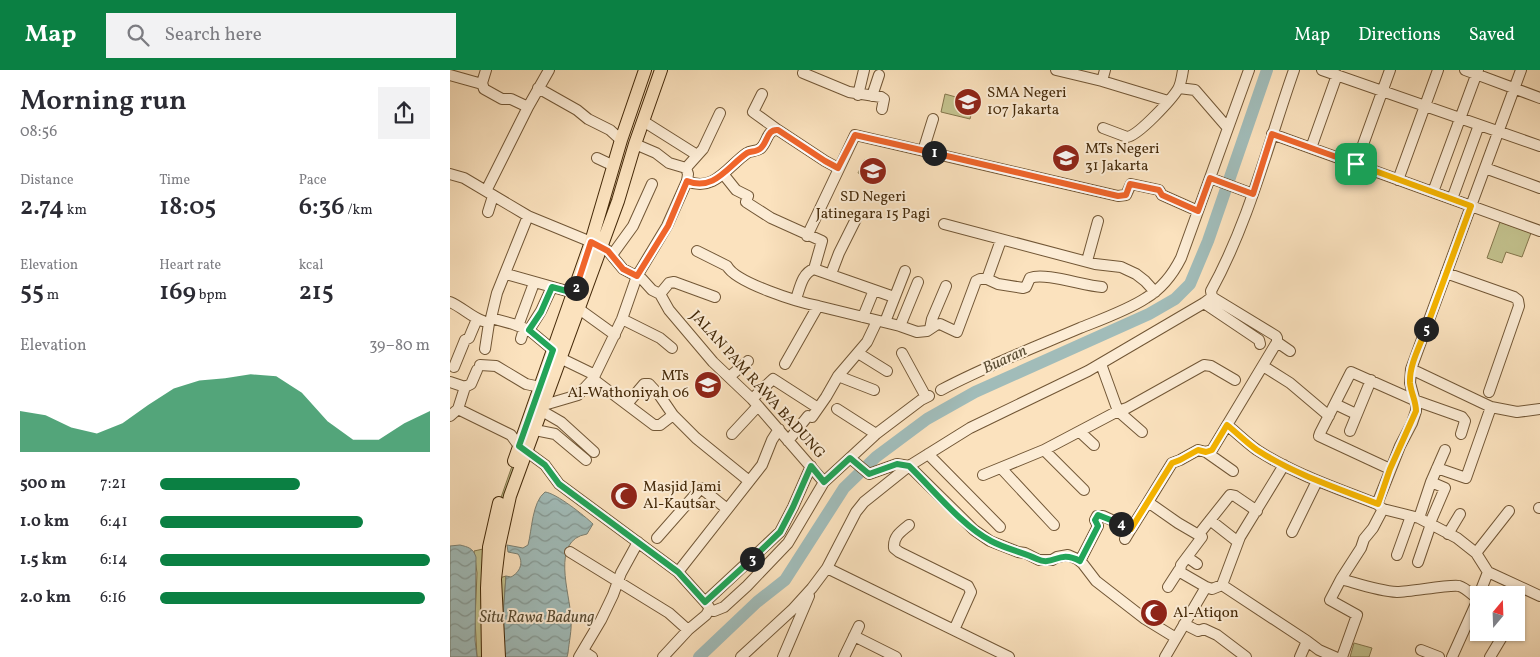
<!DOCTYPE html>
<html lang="en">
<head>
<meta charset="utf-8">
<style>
  :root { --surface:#fff; --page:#f2f2f3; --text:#2b2b33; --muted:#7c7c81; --accent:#0b8043 }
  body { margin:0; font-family:Vollkorn,serif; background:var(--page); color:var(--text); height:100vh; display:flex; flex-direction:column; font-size:19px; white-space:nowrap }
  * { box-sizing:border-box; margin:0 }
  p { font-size:16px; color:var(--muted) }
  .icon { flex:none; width:28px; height:28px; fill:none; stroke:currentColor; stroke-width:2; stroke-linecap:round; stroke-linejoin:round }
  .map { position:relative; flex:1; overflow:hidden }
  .details { display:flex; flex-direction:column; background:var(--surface); width:450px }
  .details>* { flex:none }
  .needle { width:32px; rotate:19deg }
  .tools { position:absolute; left:1020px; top:516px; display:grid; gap:10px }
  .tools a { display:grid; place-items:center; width:55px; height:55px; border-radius:0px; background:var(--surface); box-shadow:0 1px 4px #0004; font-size:25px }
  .pin { position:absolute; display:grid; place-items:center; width:42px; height:42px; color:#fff; margin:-21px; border-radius:10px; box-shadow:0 2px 8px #0006 }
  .km { position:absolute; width:25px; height:25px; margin:-12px; border-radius:50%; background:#222; color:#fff; font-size:14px; line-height:25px; text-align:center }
  .round { display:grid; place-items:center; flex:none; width:52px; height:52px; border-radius:0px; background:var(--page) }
  .summary { display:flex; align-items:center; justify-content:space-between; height:85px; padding:0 20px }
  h1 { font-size:28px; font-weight:600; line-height:38px }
  .stats { display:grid; grid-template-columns:repeat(3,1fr); gap:8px; height:85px; padding:5px 20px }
  .stats div { display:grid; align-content:center }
  .stats b { font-size:25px; font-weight:600 }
  .stats small { font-size:14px; font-weight:400 }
  .stats p { font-size:14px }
  .chart { height:140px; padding:10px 20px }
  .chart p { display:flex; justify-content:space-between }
  .chart svg { width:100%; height:90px; margin-top:5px; fill:var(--accent); opacity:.7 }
  ul { padding:0 20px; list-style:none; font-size:16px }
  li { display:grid; grid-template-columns:80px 60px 1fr; align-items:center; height:38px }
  li i { height:12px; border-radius:6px; background:var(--accent) }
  header { display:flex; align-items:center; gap:30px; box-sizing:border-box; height:70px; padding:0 25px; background:var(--accent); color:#fff }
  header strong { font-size:24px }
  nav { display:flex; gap:28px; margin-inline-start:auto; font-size:18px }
  .search { width:350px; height:45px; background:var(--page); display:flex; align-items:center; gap:12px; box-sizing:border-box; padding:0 18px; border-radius:0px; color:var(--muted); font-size:19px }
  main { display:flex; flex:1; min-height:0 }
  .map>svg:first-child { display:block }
  .grass { fill:#c3c28e; stroke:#84764c }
  .water { fill:url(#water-waves); stroke:#7c8173 }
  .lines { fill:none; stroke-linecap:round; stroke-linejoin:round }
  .river { stroke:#a1bcb9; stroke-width:12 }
  .minor-casing { stroke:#725736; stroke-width:12 }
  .major-casing { stroke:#442909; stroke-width:14 }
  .minor { stroke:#fcecd5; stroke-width:10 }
  .major { stroke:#fbe2be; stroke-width:12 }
  .split-1-casing { stroke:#fff; stroke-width:10 }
  .split-2-casing { stroke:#fff; stroke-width:10 }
  .split-3-casing { stroke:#fff; stroke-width:10 }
  .split-4-casing { stroke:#fff; stroke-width:10 }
  .split-5-casing { stroke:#fff; stroke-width:10 }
  .split-6-casing { stroke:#fff; stroke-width:10 }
  .split-1 { stroke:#f0652b; stroke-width:6 }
  .split-2 { stroke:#f0652b; stroke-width:6 }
  .split-3 { stroke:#22a559; stroke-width:6 }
  .split-4 { stroke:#22a559; stroke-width:6 }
  .split-5 { stroke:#f5b400; stroke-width:6 }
  .split-6 { stroke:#f5b400; stroke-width:6 }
  .labels { text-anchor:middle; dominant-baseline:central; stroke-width:4; stroke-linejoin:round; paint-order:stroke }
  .poi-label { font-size:15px; fill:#442909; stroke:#fcecd5; text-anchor:start }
  .street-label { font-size:15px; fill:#442909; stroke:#fcecd5 }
  .water-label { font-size:16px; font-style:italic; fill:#5b4e35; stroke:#fcecd5 }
</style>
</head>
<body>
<header>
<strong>Map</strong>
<div class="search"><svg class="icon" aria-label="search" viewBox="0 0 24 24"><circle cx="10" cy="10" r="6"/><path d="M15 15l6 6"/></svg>Search here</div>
<nav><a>Map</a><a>Directions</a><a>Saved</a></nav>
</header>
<main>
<section class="details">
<div class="summary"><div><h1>Morning run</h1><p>08:56</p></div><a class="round"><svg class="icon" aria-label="share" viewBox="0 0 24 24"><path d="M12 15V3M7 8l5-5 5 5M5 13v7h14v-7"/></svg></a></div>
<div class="stats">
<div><p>Distance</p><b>2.74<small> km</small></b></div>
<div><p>Time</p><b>18:05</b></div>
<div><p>Pace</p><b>6:36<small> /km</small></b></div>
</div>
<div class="stats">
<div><p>Elevation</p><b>55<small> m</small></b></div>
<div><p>Heart rate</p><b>169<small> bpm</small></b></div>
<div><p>kcal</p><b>215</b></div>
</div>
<div class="chart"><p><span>Elevation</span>39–80 m</p>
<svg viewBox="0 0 160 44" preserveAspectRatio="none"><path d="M0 44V24L10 26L20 32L30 35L40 30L50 21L60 13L70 9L80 8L90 6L100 7L110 15L120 29L130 38L140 38L150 30L160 24V44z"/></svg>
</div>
<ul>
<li><b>500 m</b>7:21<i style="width:52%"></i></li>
<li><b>1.0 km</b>6:41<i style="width:75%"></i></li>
<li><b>1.5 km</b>6:14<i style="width:100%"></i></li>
<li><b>2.0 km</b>6:16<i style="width:98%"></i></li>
</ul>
</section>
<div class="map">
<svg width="1090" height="587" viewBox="0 0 1090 587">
  <defs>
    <pattern id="water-waves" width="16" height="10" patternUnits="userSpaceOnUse" patternTransform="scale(1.25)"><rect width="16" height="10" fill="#a1bcb9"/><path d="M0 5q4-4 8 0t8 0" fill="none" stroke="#859995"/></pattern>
  </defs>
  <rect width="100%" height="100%" fill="#fbe2be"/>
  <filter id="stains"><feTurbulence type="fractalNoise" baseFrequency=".004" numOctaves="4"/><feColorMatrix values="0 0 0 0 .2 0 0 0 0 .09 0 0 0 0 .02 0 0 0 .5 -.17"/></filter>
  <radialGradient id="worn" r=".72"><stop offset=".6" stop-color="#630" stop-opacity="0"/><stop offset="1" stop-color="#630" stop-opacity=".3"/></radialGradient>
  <path class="grass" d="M495,24l29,8 -4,17 -29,-7z
    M414,90l21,9 -6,13 -21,-9z
    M1050,152l31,11 -9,24 -16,-5 -4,11 -15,-5z
    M69,376l-23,133 10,-3 -3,40 1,41h-27l-2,-37 2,-47 -3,-22 9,-2z
    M904,573l18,5 -3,9h-19z"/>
  <path class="water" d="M95,422c11,1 40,24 48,32l-6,10c-37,6 -17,59 -16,84 1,12 -2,24 -3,35l-1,4h-63l-1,-41 3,-40 5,1c9,-5 13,-14 7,-23l-10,-2 -1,-7 16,3 5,-3c4,-15 4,-43 17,-53z
    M10,475c8,2 13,3 16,12l-1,83 2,17h-27v-111z"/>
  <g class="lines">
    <path class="river" d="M249,587l58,-55 28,-22 59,-92 32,-31 51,-38 48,-27 174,-78 26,-15 15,-15 18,-43 59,-171"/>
    <g class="minor-casing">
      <path id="minor" d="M36,0l-4,13 2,6 18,10h9l17,8
        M606,0l46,11 66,20
        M872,0l218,76
        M1015,0l75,28
        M353,3l46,19 32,5 3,2 -2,10
        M0,5l32,9
        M652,11l3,-11
        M88,18l39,22 11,9 22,11 11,10
        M729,18l16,2 32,37
        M312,24l-9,18 25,18
        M408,25l6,-25
        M422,26l7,-21
        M193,51l54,34
        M653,58l24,9c11,-1 45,-38 51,-48 3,-5 4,-13 5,-19
        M822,64l268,97
        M185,74l21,9 13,10 17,5 2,6 -1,7c27,12 41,-15 60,-28 4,-3 10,-1 14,-5 7,-7 6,-19 17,-18l47,31 13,7
        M861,78l26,-73
        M473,81l10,-32
        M147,88l17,8
        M906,94l34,-94
        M236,98l17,-19 17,-36
        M1035,98l55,20
        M0,104l14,4 64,38 73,30 7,5 15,18 19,10 10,11 8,4 9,16 44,52 39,37 72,83
        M274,105l12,15 12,6 -2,6 25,16 51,23 -8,28c-12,4 -14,19 -18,30
        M760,108l43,16
        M948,110l40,-110
        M36,121l42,-84 21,-37
        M983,122l45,-122
        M1002,129l27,-74
        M38,142l5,-16
        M494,154l151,40 26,3 15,7 9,7 10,11
        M357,166l48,-101 263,61 8,-1 5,-11 28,6 3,5 36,16
        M247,181l30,15c9,17 71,36 91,40
        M162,185l21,-29 19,-42
        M637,191l11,-40
        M364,199l80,28
        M996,203l68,24 4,3 1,6 -30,86
        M56,204l68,19
        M381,204l8,-21 17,-34
        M537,209l14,-39
        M210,224l9,-11 5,-1 41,15
        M762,227l64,39 1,2v4l13,9
        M0,232c12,5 21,15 33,19
        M754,233l55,37 1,4
        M129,239l36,26
        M413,247l11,-27
        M41,248l6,-25 31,-77
        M41,248l22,6 16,6 24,20
        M172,249l38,19 12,10
        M435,252l20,-51
        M68,256l16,-43
        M450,256l18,-44
        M480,259l2,-10 14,-33
        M79,260l12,-19 11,-24
        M71,269l3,-10
        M35,279l4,-26
        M408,283l29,18
        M452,283l24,44
        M110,288l35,17
        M335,294l33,-58 82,20 17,6 10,-1 9,-6 4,-1 17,8 19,-51 4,-2h7l11,5 25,4 3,-1 4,-9c15,-6 54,8 72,9
        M651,294l17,47 24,21
        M30,295l16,1 30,18 14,3
        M813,296l27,17 39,33
        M4,297l11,-27 4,-2 8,-19
        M961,299l80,38 26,5 23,-3
        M388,306l36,14
        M279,307l19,-16
        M143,309l61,46h6l13,-10
        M0,312l15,5
        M15,317l6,-3 6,-14
        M491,320c45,-24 92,-42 139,-62 20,-8 48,-18 66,-30 15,-9 27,-24 35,-40l68,-188
        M302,329l21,-20 45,29
        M177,334l17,-20h5l11,12 13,19 23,23 53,43
        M885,334l21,10
        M94,335l34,-10 15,-16 29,-60 15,-43 30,-50 20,-45
        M8,339l53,26 8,11 26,19 14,19 119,88 27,30 4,5v3l-3,5 -18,15 -25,27
        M8,339l7,-22
        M387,339l39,25
        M92,341l19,11 33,30
        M0,346l8,-7
        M777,355c10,8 20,18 30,25 37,24 80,38 120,54l6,5 36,9 38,20 19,15 12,19 52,24
        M85,360l20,4 31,26
        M900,361l21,-51
        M630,362l14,13
        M282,364l26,-28
        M338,371l20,-25 4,1 14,-20 12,-21 29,-34 10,-21
        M594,380l40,40
        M756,382l27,19
        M478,384l72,73
        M400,388l19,16 28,-10 12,2 65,64 16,11 28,11 7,1 14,7h13l5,-3 11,-2 9,4 6,5 13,17 49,38 31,19
        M551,398l53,57
        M987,398l29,10 25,-71
        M940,399l-71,-33 1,-3 31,-61 63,28 48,17 3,4 -4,13
        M533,405l61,-25 74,-39 9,-3 77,-43 7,1 24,14
        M927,434l23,-58 12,-23 4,-12v-6l-6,-22 1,-14 110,-299
        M1089,438h1
        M969,448l12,-36 14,-32
        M760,450l28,22
        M980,453l15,-35 -14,-6
        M459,455c-9,7 -16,12 -15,23l5,4 69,34 3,6 -17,38
        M842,462l25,-51
        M749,464l31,-39 5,1 22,15
        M998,464l12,-20
        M207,468l44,-50 26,21
        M675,469l6,-10
        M120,482l99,61 19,17
        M1026,483l33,-42
        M947,485l14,-39
        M737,487l10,7
        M630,491l18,-35 -3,-6 2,-4h6l28,13 17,-27
        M968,492l13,-38
        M377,498l182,89
        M228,502l84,-107 10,-25 7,-11
        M891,509c18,5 37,12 56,13 14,0 53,-8 62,-6 7,2 13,9 19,13
        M772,515l85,56 -7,16
        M718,517l11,-17
        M756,517l6,2 10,-4 18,-48 44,-72
        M1029,525l9,-23
        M255,532l75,-70 13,-25 18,-41
        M259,540l5,1 10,-4 23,-21 41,-43 36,-61 52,-48 45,-34 8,-4
        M734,554l14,7 6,-2 13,6 29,22
        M404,566l42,21
        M857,571l12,9 16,7
        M971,580l18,7
        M133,581l9,6
        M129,587l22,-37 12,-25 8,-22 17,-31
        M291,587l51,-47 20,-22 15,-20 29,-56 8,-10 45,-36 61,-38 118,-57 116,-68 8,-6 -1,-6c38,-69 57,-147 83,-221
        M333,587l26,-61
        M394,587l15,-31
        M715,587l41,-70 -26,-15 1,-7 21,-28 -24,-14 -30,-21 24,-39 8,-3 18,-10 8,2 6,-2 65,-108
        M892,587l15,-42 -27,-15 11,-21 20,-31 3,-9 9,-11 10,-19
        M1002,587l27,-60
        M1040,587l15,-25"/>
    </g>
    <g class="major-casing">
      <path id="major" d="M64,391l77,-219 30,-102 24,-70
        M38,587l-1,-69 2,-41 10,-44
        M49,587l-4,-78 4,-33 11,-50 108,-295 17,-57 26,-74"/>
    </g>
    <use href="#minor" class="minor"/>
    <use href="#major" class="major"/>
  </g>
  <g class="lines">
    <g class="split-1-casing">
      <path id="split-1" d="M484,83l184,43 8,-1 4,-11 29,6 3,5 36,16 12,-33 43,16 19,-60 84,30"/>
    </g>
    <g class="split-2-casing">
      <path id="split-2" d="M126,218l15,-46 17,9 15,18 14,7 31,-50 19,-45c27,11 41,-15 60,-28 4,-2 10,-1 14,-5 7,-7 6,-19 17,-18l47,31 13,7 17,-33 79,18"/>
    </g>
    <g class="split-3-casing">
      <path id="split-3" d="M126,218l-2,5 -22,-6 -11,25 -12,18 24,20 -34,96 26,19 14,19 119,88 27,30 47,-43"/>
    </g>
    <g class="split-4-casing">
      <path id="split-4" d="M302,489l28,-27 13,-25 18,-41 13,16 26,-24 19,16 28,-10 12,2c24,23 53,60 82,75 15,8 31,11 46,18 17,8 21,-10 43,2l18,-35 -3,-6 3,-5 23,9"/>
    </g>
    <g class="split-5-casing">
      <path id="split-5" d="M671,454l10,5 41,-66 8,-3 18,-10 8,2 6,-2 15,-25c10,8 20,18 30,25 37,24 80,38 121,54l12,-35 26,-58c0,-10 -5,-18 -6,-28 -1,-18 10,-37 16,-54"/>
    </g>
    <g class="split-6-casing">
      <path id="split-6" d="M906,94l115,42 -45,123"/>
    </g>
    <use href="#split-1" class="split-1"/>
    <use href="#split-2" class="split-2"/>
    <use href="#split-3" class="split-3"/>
    <use href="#split-4" class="split-4"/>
    <use href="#split-5" class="split-5"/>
    <use href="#split-6" class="split-6"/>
  </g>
  <defs>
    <g id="school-disc" transform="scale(1.4375)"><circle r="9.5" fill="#8f2418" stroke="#fcecd5"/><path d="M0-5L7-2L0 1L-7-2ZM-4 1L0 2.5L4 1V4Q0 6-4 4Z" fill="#fff"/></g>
    <g id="mosque-disc" transform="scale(1.4375)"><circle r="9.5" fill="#8f2418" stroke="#fcecd5"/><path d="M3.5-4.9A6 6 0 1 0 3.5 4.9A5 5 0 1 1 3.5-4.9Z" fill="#fff"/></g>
  </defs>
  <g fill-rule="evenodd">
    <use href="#school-disc" x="518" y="32"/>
    <use href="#school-disc" x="616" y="88"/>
    <use href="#school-disc" x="423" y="101"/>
    <use href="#school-disc" x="258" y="315"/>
    <use href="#mosque-disc" x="174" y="426"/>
    <use href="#mosque-disc" x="704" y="543"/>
  </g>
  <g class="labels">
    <g class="poi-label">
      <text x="537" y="23">SMA Negeri<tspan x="537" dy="17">107 Jakarta</tspan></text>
      <text x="635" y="79">MTs Negeri<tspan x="635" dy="17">31 Jakarta</tspan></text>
      <text x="423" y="127" text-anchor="middle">SD Negeri<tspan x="423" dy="17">Jatinegara 15 Pagi</tspan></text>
      <text x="239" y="306" text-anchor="end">MTs<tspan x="239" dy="17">Al-Wathoniyah 06</tspan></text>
      <text x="193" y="417">Masjid Jami<tspan x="193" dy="17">Al-Kautsar</tspan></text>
      <text x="723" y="543">Al-Atiqon</text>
    </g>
    <g class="street-label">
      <text transform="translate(307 315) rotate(48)">JALAN PAM RAWA BADUNG</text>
    </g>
    <g class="water-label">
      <text transform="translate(555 290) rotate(-25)">Buaran</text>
      <text x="87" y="548">Situ Rawa Badung</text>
    </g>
  </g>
  <rect width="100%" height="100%" filter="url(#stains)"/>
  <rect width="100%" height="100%" fill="url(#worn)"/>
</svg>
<div class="tools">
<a><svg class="needle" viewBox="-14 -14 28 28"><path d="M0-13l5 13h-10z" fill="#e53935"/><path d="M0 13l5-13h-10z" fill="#7c7c81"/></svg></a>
</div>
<div class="pin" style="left:906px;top:94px;background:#1e9e55"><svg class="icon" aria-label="arrive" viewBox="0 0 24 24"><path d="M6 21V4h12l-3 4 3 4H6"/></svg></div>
<b class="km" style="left:484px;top:83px">1</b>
<b class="km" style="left:126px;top:218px">2</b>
<b class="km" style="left:302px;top:489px">3</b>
<b class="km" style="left:671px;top:454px">4</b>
<b class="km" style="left:976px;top:259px">5</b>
</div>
</main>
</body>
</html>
